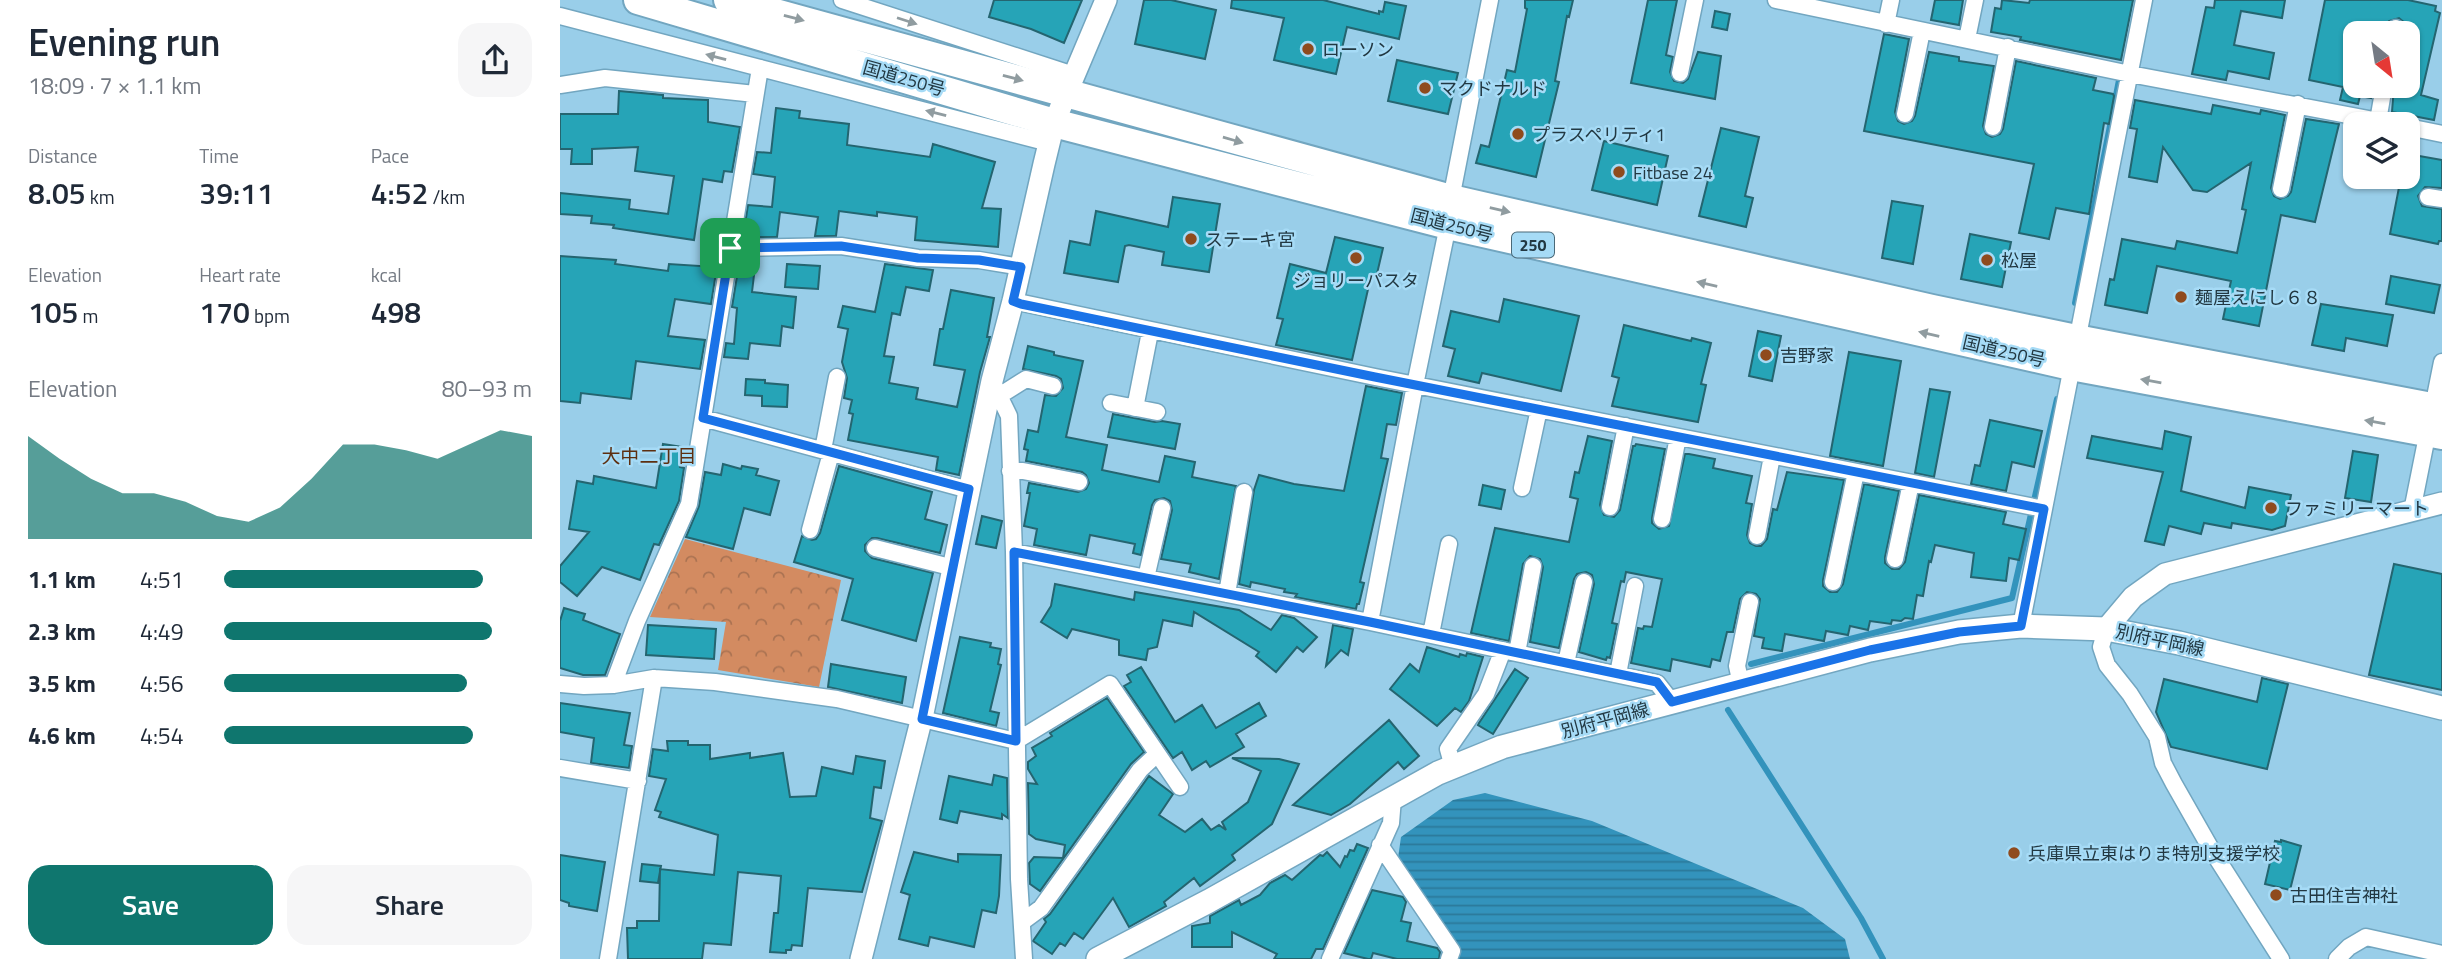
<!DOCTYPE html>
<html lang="en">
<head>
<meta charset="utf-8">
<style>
  :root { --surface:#fff; --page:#f6f6f7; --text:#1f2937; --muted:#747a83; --accent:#0f766e }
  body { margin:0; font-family:"Titillium Web","Noto Sans JP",sans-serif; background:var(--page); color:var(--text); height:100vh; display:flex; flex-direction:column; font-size:26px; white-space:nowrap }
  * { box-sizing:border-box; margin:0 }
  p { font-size:23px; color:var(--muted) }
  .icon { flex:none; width:38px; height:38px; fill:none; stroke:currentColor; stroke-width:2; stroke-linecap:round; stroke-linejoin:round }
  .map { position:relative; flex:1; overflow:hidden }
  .drawer { display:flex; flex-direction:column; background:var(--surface); width:560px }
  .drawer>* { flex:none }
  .needle { width:46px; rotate:150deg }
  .buttons { position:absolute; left:1783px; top:21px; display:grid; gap:14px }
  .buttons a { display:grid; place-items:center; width:77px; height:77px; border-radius:14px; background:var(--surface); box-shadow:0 2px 5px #0004; font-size:35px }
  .pin { position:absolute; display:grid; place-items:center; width:60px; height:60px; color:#fff; margin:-30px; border-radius:14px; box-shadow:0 4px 10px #0006 }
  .round { display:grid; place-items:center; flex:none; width:74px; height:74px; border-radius:21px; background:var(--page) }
  .summary { display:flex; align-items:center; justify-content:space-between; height:119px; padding:0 28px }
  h1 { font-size:38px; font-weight:600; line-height:52px }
  .stats { display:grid; grid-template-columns:repeat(3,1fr); gap:10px; height:119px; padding:7px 28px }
  .stats div { display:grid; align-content:center }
  .stats b { font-size:30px; font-weight:600 }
  .stats small { font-size:19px; font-weight:400 }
  .stats p { font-size:19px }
  .chart { height:196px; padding:14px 28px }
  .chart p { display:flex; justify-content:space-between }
  .chart svg { width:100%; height:126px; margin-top:7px; fill:var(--accent); opacity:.7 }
  .cta { display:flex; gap:14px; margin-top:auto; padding:14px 28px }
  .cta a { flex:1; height:80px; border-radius:21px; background:var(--accent); color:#fff; font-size:28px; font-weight:600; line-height:80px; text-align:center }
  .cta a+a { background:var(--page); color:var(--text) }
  ul { padding:0 28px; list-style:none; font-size:23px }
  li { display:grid; grid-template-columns:112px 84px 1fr; align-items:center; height:52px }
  li i { height:18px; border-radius:9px; background:var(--accent) }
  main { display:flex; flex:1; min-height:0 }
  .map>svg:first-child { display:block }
  .park { fill:url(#park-crowns) }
  .water { fill:url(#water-rules) }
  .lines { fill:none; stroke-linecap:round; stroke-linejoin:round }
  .stream { stroke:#3393bc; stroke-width:6 }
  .building { fill:#26a4b7; stroke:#246570; stroke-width:2 }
  .minor-casing { stroke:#72a6c0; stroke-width:19 }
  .tertiary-casing { stroke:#72a6c0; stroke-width:24 }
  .secondary-casing { stroke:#72a6c0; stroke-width:26 }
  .trunk-casing { stroke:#72a6c0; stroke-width:32 }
  .minor { stroke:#fff; stroke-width:16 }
  .tertiary { stroke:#fff; stroke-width:21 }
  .secondary { stroke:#fff; stroke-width:23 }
  .trunk { stroke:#fff; stroke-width:28 }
  .oneway { fill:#909ca0 }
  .route-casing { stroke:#fff; stroke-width:14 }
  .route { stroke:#1a73e8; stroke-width:9 }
  .poi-dot { fill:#8f4b1e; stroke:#a6dbf6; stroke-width:2.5 }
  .labels { text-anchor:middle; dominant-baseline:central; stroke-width:5; stroke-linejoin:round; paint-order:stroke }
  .shield { fill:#a6dbf6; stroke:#4a6978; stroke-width:2 }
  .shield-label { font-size:16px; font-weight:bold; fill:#223842 }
  .poi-label { font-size:18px; fill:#223842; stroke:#a6dbf6; text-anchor:start }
  .street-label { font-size:18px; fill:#223842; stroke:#a6dbf6 }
  .neighbourhood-label { font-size:19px; fill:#5d2f10; stroke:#a6dbf6 }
</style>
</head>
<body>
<main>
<section class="drawer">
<div class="summary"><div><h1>Evening run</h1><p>18:09 · 7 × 1.1 km</p></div><a class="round"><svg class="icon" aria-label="share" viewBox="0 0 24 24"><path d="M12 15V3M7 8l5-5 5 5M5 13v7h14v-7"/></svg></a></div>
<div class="stats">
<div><p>Distance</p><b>8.05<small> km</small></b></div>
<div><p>Time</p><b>39:11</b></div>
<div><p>Pace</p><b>4:52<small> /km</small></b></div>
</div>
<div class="stats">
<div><p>Elevation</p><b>105<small> m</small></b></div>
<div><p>Heart rate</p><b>170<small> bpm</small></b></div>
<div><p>kcal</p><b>498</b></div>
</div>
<div class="chart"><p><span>Elevation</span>80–93 m</p>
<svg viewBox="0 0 160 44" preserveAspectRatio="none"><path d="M0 44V8L10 16L20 23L30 28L40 28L50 31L60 36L70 38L80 33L90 23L100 11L110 11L120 13L130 16L140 11L150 6L160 8V44z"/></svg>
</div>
<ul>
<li><b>1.1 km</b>4:51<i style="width:84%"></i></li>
<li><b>2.3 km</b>4:49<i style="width:87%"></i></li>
<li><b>3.5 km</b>4:56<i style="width:79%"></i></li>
<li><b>4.6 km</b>4:54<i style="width:81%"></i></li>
</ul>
<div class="cta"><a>Save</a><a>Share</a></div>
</section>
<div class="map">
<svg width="1882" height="959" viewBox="0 0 1882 959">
  <defs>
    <pattern id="park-crowns" width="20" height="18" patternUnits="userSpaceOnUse" patternTransform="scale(1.75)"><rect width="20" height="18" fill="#d38b61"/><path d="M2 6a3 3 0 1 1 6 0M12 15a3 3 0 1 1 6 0" fill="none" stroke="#ab7352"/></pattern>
    <pattern id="water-rules" width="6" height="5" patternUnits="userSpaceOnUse" patternTransform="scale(1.75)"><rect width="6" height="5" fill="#3393bc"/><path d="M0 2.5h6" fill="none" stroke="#2b799a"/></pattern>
  </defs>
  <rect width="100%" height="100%" fill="#99cee9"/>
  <path class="park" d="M125,539l156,41 -22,107 -101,-17 8,-48 -76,-5z"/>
  <path class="water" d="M925,793l107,28 211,87 42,31 5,20h-393l3,-10 -62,-91 3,-21 52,-37z"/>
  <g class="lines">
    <path class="stream" d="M1515,303l44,-223
      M1191,664l261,-66 45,-199
      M1168,710l133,208 22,41"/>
  </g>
  <path class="building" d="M434,0h88l-18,43 -33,-14 -42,-12z
    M584,0h27l45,10 -11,49 -70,-15z
    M672,0h91l56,14v-3l4,1 2,-10 21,4 -7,33 -52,-12 -11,47 -62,-14 10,-42 -53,-10z
    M965,0h48l-4,17 -2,-1 -12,65 4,1 -23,95 -60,-14 5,-18 8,2 18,-77 8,2 12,-63 -2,-1z
    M1088,0h29l-11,55 7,2 -3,15 4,9 9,2 5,-4 10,-27 23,4 -6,43 -84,-16z
    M1375,0h28l-4,25 -28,-5z
    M1442,0l27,3 1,-3h103l-12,60 -101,-20 1,-3 -30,-5 4,-24 6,1z
    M1655,0h70l-3,18 -41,-7 -7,34 40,8 -5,26 -41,-8 -2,9 -34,-6 14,-67 8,1z
    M1765,0h83l28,6 -1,5 5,2 -19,82 17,5 -4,20 -42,-8 2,-26h14v-53h-2v-9l-7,-6 -10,3 -4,12h-29v53h17l-2,12 -11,-2 -2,8 -18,-4 3,-13 -34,-7z
    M1155,11l15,3 -3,16 -15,-3z
    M1324,34l25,5 -14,73 3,9 6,3 8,-3 3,-5 14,-64 30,5v4l35,5 -11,60 3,8 6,3 8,-3 3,-5 13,-68 80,17 -3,12 20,4 1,2 -5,28 -5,-1 -15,91 -33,-6 -7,31 -30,-6 15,-69 -170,-33z
    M837,60l61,13 -10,41 -60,-13z
    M59,91l44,4v3l45,2v22l32,5 -8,45 -8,-1 -2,11 -19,-3 -9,61 -81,-12 1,-3 -23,-2 1,-7 -32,-2v-21l70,7 -1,9 39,5 6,-38 -39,-5 3,-24 -46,2v15h-21l1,-15h-12v-35h58z
    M1575,100l76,14 2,-9 47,9 1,-4 24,5 -14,73 3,8 6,3 8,-3 3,-4 15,-73 33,5 -24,98 -34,-7 -22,111 -36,-7 8,-38 -74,-15 -10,47 -42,-8 5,-26 4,1 8,-41 53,10 2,-8 60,12 9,-43 -4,-1 9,-46 -44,29 -14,-2 -30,-43 -6,35 -28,-5 8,-48 -7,-1z
    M216,108l24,3 -1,7 50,6 -2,21 83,12 3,-13 62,18 -13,46 19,1 -3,38 -83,-7 2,-23 -40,-5v4l-38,-5 -3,25h-21l3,-19 -38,-5 -3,25h-34l5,-32 24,2 3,-30 -22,-3 4,-22 14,1z
    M1161,128l38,9 -14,59 8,2 -7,29 -47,-11z
    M1044,141l64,15 -11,49 -65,-15z
    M1848,154l34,6v28l-17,-1 -7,9 4,10 20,3v32h-3l-1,3 -48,-10 11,-57h7z
    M613,197l47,7 -11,68 -47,-7 2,-13 -35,-7 -4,1 -7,36 -54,-9 6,-32 20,4 6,-34 72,16z
    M1332,201l31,5 -10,58 -31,-6z
    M158,234l4,1 -11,69 -36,-5 -7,37 37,4 -5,29 -64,-8 -5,38 -50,-6 -1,10 -20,-2v-145l56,4 -1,4 53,7 1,-7 46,3z
    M1410,234l41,8 -9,45 -41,-8z
    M775,237l48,11 -7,30 -5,-2 -19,84 -76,-15 7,-26 -6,-1 13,-54 36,9z
    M180,258h16l-4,34 44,5 -3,31 -11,-2 -2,20 -30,-3 -2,16 -24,-2 2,-14 8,1 3,-36 -5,-1z
    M227,264l33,2 -2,23 -33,-2z
    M325,264l48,6 -4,21 -23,-4 -6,28 -8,-2 -8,43 10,1 -5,26 29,5 -2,11 41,8 8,-37 -31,-5 6,-36h3l8,-39 43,8 -7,39h3l-10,35 -21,103 -23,-5 2,-13 -90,-17 5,-26 -4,-1 3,-13 -8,-2 3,-20 -5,-16 6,-33 -10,-2 5,-21 32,6z
    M1831,276l49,9 -6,28 -48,-9z
    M944,299l75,17 -18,75 -79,-18 -3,10 -31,-7 7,-27 -12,-3 8,-35 48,11z
    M1761,304l72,11 -6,31 -41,-8 -2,13 -32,-6z
    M1064,325l67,16 1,-3 19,5 -10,41 5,1 -8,37 -86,-16 7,-28 -7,-2z
    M1198,331l23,5 -9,45 -23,-5z
    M468,346l26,6v3l29,6 -17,76 41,8 -5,25 57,12 6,-26 30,6 -3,15 44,9 -17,93 -30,-7 2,-8 -30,-5 11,-49 -2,-9 -6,-3 -9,2 -3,5 -11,50 -8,-2 2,-9 -45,-9 -4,20 -52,-10 3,-16 -13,-3 6,-33h-3l2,-10 49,9 8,-3 3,-6 -3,-8 -4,-3 -56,-11 2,-11 -4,-1 4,-19 10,2 7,-37 11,1 7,-8 -2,-9 -5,-3 -33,-7z
    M1289,352l52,9 -18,105 -53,-10z
    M186,379l19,1v3l23,2 -1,22 -25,-1v-10l-17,-1z
    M806,386l36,7 -6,32 -9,-1 -6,34 7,1 -28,123 4,1 -5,21h-2l-1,5 -61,-12 2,-3 -13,-2 1,-3 -34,-7 -1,5 -11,-3 15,-94 5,-15 35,9 50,7z
    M1370,389l20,3 -16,85 -19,-4z
    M553,414l42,8 7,-1 18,3 -5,25 -67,-12z
    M1430,420l52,11 -8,36 -22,-5 -6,29 -35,-7 4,-19 5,1z
    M1605,431l26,6 -10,54 64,17 4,-21 42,8 -6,31 -13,4 -40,-7 -1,5 -27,-5 -3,11 -32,-8 -5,19 -19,-4 18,-69 -76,-14 5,-22 70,13z
    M1028,436l24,5 -12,64 4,10 10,2 6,-7 13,-64h2l1,-2 29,5 -13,69v5l7,6 10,-3 16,-72h4l26,5 -2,9 39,8 -6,27 6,1 -5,31 3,8 6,3h5l6,-7 6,-30 4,1 10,-38 57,8 -21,100v6l7,6h7l6,-8 21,-100 35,7 -14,66v6l7,6h7l6,-7 14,-67 87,17 -3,12 23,5 -7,31 -10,-2 -3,23 -35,-4 3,-24 -39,-8 -4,17 -2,-1 -6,35 -6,-1 -4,24 -8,-1 -4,3 -9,-1 -1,4 -21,-3 -2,9 -18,-4 -2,9 -22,-4 -2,10 -39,-7 -3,17 -20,-3 2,-10 -10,-2 6,-37 -4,-5 -9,-2 -7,7 -7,33h-6l-7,29 -8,-2 -2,8 -38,-8 -2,12 -39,-8 7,-35 5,1 1,-3 8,1 10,-48 -36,-7 -2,10 -3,-1 -9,42 5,1 -7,34 -3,-1 -1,3 -27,-8 15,-68 -2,-9 -6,-3 -9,2 -3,5 -15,69 -29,-6 13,-75 -3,-8 -10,-3 -7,8 -14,77 -38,-8 24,-105 74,14 9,-43 -8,-2 5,-25 4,1z
    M103,444l20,3 -3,20 4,1 -5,33 -20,44 -5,-1 -14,36 -38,-13 -25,29 -17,-14v-16l29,-34 -20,-3 8,-48 16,3 1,-8 62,12z
    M1793,451l25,4 -7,47 -26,-4z
    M163,464l18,5 1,-3 16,3 -2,6 23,6 -9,34 -26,-7 -11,41 -47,-12 13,-31 6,-34 16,3z
    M279,466l93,26 -7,27 22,6 -7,28 -63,-15h-5l-7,7v6l7,7 61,15 -17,68 -74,-21 11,-41 -59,-17 8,-26 10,4 4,-1 4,-6z
    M923,485l22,5 -4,19 -22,-4z
    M422,516l20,5 -6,27 -20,-4z
    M1834,564l48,10v116l-73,-15z
    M495,584l79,16 1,-8 104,18 32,20 11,-15 12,3 23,19 -14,15 -6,-5 -21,25 -20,-16 3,-4 -65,-40 -2,14 -29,-6 -6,27 -9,2 -2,11 -27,-5v-15l-47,-11 -5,9 -26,-16 10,-16z
    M4,608l21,6 -2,6 37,14 -15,41h-22l-23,-7v-47z
    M88,625l68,4 -2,30 -68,-4z
    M773,625l20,4 -5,26 -7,-5 -15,16z
    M400,637l31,6 -1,4 11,2 -3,15 3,1 -11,46 9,2 -3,13 -53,-13z
    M867,647l32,10 1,-3 6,2 1,-3 16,4 -14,44 -8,11 -6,-4 -18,18 -47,-37 20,-25 9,8z
    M271,664l75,13 -4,26 -74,-16z
    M581,667l34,55 27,-17 14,23 43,-25 7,13 -30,18 8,13 -34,20 -4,-6 -14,9 -10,-18 -9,6 -49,-72 7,-4 -4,-7z
    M955,669l13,9 -35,56 -15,-9 1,-2z
    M1702,678l26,6 -21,85 -96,-22 -15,-35 8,-33 93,23z
    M547,698l37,54 -13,12 -91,127 -10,-7 -1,-21 5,-6 29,1 2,-13 -29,-6 -7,-5 -1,-51 9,1 -9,-15v-7l8,-6 -4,-8 20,-12 -2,-3z
    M0,703l70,10 -6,32 8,1 -3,22 -38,-5 3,-25 -34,-6z
    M829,720l30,36 -15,13 -6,-7 -48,42 -19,11 -38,-10z
    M107,741h21v4h22v14l40,-6v5l33,-5 7,44 26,-1 6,-29 31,7 3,-18 29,5 -4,27 -7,-1 -4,31 12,3 -20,71 -54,-4 -6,58 -10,-1 -1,5h-5v3l-16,-1 4,-39h4l3,-37 -43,-4 -7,73 -27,-2 -2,16h-74l-1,-31h10v-7h22l1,-52 54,6 4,-40 -59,-18 2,-5 -6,-2 11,-31 -17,-3 4,-27 15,2z
    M672,758l47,1 20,5 -27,60 -40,31 3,5 -35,26 -6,-8 -30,24 2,4 -37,21 -16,-29 -30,41 -9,-6 -9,13 -5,-3 -8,11 -19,-13 13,-19 -2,-3 6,-5 99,-138 24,18 -14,21 26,17 17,-13 9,11 8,-5 7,5 -4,-8 26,-20 13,-31z
    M434,775l13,3 1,40 -6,-4v5l-42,-8 -3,12 -17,-4 9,-43 43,9z
    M1721,840l20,6 -11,44 -25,-6 10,-43 6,1z
    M797,844l11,4 -45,101h-7l-5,10h-37l3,-5 -45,-22v15h-40v-21l18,-3v-7l29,-16 2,5 19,-10 10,-12 15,-8 7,5 28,-25 3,1 4,-4 13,15 5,-11 2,1 3,-7 4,1z
    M354,852l44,10v-8l43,1 -2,41 -3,17 -14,-3 -8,37 -44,-10 -2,9 -29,-7 11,-44 -9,-3z
    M0,855l45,7 -8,49 -28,-5v-3l-9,-3z
    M82,864l19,2 -3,17 -18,-2z
    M812,890l31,7 3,5 -5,19 10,2 -4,18 30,7 3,4 -1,7h-42l-24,-6 -2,6h-3l-24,-6z"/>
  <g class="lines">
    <g class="minor-casing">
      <path id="minor" d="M282,0l232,75
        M1216,0l354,74 265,50
        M0,16l489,127
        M1326,24l5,-24
        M1835,33l1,-5
        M1407,39l8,-39
        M1120,73l15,-73
        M0,85l45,-7 150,16
        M1345,114l17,-83
        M1818,121l6,-35
        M1433,127l15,-80
        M1848,127l34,7
        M1721,189l17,-85
        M1868,197l14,2
        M891,199l39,-199
        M171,248l110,-2 77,12 61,2 42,7
        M453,301l362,76 669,132
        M432,381l17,35 5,136 5,327 5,80
        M439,396l27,-17 27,7
        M551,403l46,9
        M1873,407l9,-45
        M575,408l15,-76
        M143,418l266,72
        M263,450l14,-73
        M450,471h13l56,11
        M962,488l17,-79
        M1050,507l16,-81
        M1852,511l16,-80
        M1102,519l16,-82
        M250,530l21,-77
        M1197,536l15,-80
        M315,548l79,20
        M454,552l356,70 287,61 15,19
        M1335,559l16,-76
        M586,578l16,-70
        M1273,582l23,-110
        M667,594l17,-102
        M810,622l45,-237 33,-160
        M1461,626l123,-626
        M1546,629l-5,18 6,18 23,29 27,43 6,26 11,21 37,65 70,110
        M871,634l18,-90
        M957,653l16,-87
        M1006,663l18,-81
        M1058,674l17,-88
        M0,684l24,2 29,-1 41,-7 61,4 122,17 179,42 94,-57 70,103
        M1181,684l-4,-18 13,-64
        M53,685l24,-64 52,-117 71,-436
        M893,767l-5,-18 38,-55 17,-44
        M0,768l78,13
        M820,845l72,106 -3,8
        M462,922l19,-14 99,-138 17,-16
        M48,959l46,-281
        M770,959l61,-136 2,-25
        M1777,959l12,-12 17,-10 76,17"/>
    </g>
    <g class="tertiary-casing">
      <path id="tertiary" d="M1546,629l27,-32 32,-23 277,-71
        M301,959l62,-246 69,-332 21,-80 31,-137 10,-41 52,-123"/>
    </g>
    <g class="secondary-casing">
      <path id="secondary" d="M538,959l111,-58 229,-128 64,-26 368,-97 89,-18 62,-6 85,3 73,14 263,65"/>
    </g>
    <g class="trunk-casing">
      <path id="trunk" d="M78,0l416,123 394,102 623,141 371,69
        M168,0l723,199 481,110 144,30 366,70"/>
    </g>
    <use href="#minor" class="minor"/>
    <use href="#tertiary" class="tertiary"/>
    <use href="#secondary" class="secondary"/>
    <use href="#trunk" class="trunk"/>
  </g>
  <defs><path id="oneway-solid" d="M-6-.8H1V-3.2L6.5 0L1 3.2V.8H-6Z" transform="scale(1.75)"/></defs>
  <g class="oneway">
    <use href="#oneway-solid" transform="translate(234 18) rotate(15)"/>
    <use href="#oneway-solid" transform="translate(347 21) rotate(18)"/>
    <use href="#oneway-solid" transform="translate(156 57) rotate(-165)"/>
    <use href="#oneway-solid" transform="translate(453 78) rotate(15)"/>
    <use href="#oneway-solid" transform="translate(376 113) rotate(-166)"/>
    <use href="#oneway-solid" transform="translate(673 140) rotate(16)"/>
    <use href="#oneway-solid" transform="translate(940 210) rotate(13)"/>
    <use href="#oneway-solid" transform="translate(1147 284) rotate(-167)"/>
    <use href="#oneway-solid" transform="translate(1369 334) rotate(-167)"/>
    <use href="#oneway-solid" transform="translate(1591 381) rotate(-170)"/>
    <use href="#oneway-solid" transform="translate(1815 422) rotate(-170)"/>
  </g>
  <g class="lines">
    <g class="route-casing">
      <path id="route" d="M281,246l77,12 61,2 42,7 -8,34 8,3 354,73 669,132 -23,117 -62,6 -89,18 -198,52 -15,-20 -287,-60 -356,-70 2,189 -94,-22 47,-230 -266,-71 27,-170z"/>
    </g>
    <use href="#route" class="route"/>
  </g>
  <g class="poi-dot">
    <circle cx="748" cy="49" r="7"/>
    <circle cx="865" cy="88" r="7"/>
    <circle cx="958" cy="134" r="7"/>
    <circle cx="1059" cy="172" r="7"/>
    <circle cx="631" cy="239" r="7"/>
    <circle cx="796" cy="258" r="7"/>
    <circle cx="1427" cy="260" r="7"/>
    <circle cx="1621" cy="297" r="7"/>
    <circle cx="1206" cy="355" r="7"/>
    <circle cx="1711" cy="508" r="7"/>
    <circle cx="1454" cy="853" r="7"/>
    <circle cx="1716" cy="895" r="7"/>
  </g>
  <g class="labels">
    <rect class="shield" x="952" y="232.5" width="42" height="25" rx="5"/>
    <g class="shield-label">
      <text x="973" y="245">250</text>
    </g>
    <g class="poi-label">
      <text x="762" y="49">ローソン</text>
      <text x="879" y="88">マクドナルド</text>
      <text x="972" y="134">プラスペリティ1</text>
      <text x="1073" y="172">Fitbase 24</text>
      <text x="645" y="239">ステーキ宮</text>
      <text x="1441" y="260">松屋</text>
      <text x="796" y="280" text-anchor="middle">ジョリーパスタ</text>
      <text x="1635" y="297">麺屋えにし６８</text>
      <text x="1220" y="355">吉野家</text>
      <text x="1725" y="508">ファミリーマート</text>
      <text x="1468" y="853">兵庫県立東はりま特別支援学校</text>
      <text x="1730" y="895">古田住吉神社</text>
    </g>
    <g class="street-label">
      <text transform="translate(344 78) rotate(16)">国道250号</text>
      <text transform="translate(892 225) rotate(14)">国道250号</text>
      <text transform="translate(1444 351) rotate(13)">国道250号</text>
      <text transform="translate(1600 640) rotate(12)">別府平岡線</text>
      <text transform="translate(1045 720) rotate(-15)">別府平岡線</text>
    </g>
    <g class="neighbourhood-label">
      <text x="89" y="455">大中二丁目</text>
    </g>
  </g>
</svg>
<div class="buttons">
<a><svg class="needle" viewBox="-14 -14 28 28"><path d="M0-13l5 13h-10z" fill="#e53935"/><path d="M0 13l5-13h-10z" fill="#747a83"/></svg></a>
<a><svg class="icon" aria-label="layers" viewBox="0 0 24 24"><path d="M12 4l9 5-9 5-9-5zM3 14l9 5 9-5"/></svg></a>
</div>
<div class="pin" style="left:170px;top:248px;background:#1e9e55"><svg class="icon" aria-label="arrive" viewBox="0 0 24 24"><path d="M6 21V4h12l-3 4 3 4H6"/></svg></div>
</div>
</main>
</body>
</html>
